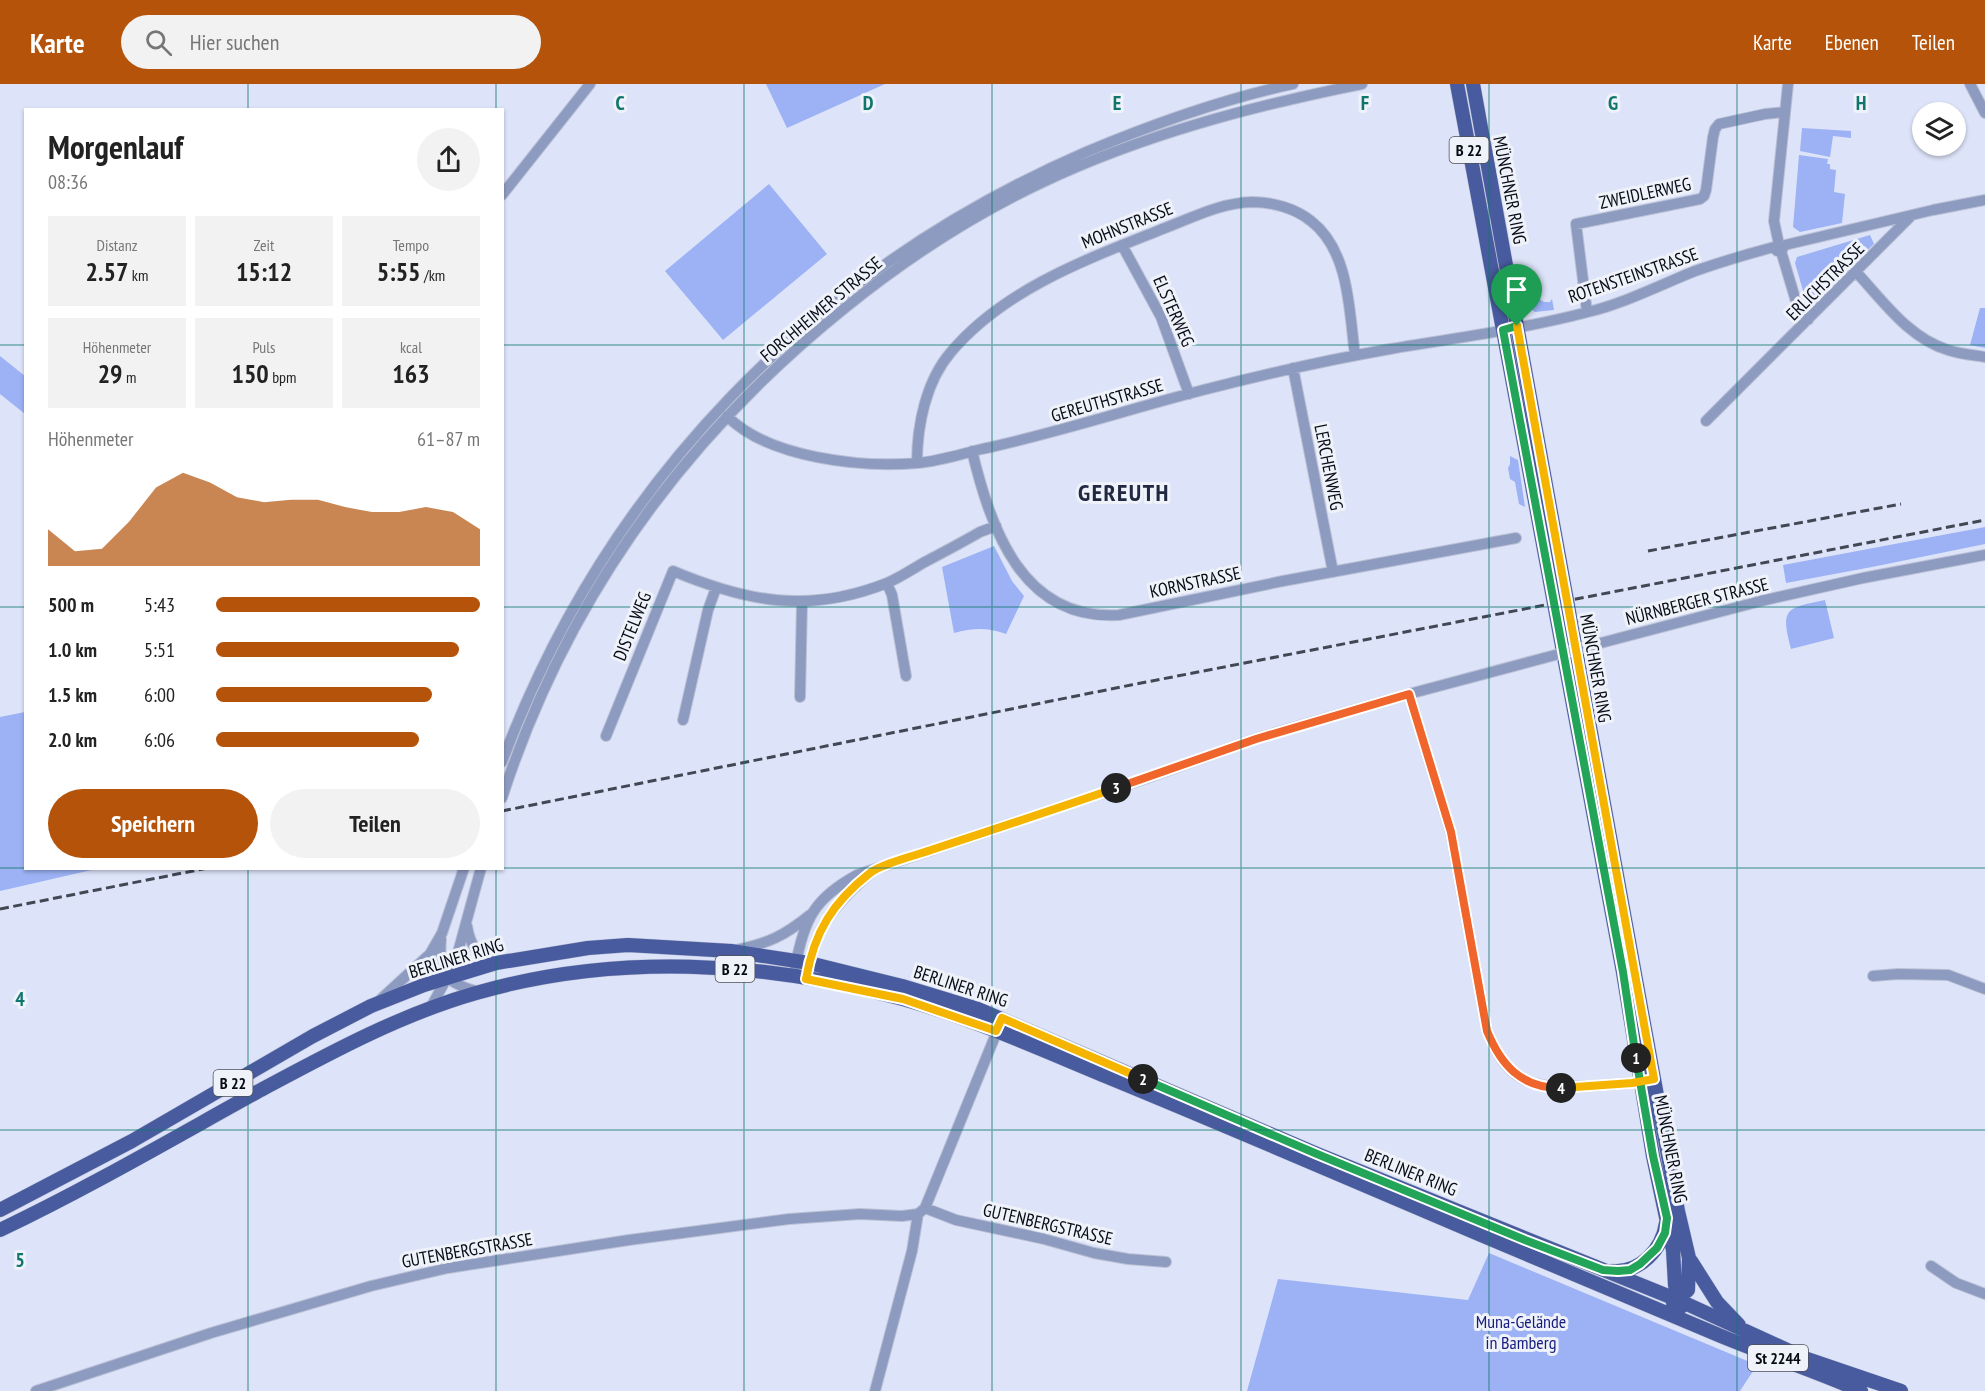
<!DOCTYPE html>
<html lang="de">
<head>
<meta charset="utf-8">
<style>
  :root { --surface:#fff; --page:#f2f2f2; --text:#222; --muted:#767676; --accent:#b45309 }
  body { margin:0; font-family:"PT Sans Narrow",sans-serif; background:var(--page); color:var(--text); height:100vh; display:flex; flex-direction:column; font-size:22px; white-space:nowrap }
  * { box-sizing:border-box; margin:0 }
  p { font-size:20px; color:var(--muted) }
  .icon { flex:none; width:33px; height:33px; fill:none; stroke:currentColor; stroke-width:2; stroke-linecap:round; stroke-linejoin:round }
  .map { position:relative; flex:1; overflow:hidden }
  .sheet { position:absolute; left:24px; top:24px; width:480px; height:762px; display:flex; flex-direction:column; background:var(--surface); border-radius:0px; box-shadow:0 2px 4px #0004 }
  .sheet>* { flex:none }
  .controls { position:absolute; left:1912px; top:18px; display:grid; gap:12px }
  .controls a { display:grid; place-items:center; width:54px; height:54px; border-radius:50%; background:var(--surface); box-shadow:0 2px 4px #0004; font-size:30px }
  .pin { position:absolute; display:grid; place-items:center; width:51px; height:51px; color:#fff; margin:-62px -26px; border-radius:50% 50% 50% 0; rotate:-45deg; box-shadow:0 0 6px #0007 }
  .pin .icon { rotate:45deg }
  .km { position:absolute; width:30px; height:30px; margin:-15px; border-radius:50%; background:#222; color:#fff; font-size:16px; line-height:30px; text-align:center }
  .round { display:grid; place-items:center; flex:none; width:63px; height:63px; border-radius:32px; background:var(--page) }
  .headline { display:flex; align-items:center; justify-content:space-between; height:102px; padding:0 24px }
  h1 { font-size:33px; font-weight:600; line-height:45px }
  .figures { display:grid; grid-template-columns:repeat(3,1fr); gap:9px; height:102px; padding:6px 24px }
  .figures div { display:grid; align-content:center; border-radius:0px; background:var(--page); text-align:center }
  .figures b { font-size:26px; font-weight:600 }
  .figures small { font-size:16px; font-weight:400 }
  .figures p { font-size:16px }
  .chart { height:168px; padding:12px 24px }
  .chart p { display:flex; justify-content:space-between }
  .chart svg { width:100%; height:108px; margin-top:6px; fill:var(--accent); opacity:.7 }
  .cta { display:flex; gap:12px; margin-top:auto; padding:12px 24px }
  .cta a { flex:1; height:69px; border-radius:36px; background:var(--accent); color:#fff; font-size:24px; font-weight:600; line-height:69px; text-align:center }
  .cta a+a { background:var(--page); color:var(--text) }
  ul { padding:0 24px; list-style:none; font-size:20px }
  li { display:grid; grid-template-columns:96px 72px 1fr; align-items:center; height:45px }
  li i { height:15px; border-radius:8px; background:var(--accent) }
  header { display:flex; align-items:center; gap:36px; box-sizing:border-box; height:84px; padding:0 30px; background:var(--accent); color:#fff }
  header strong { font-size:28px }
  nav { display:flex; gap:33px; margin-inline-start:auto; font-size:21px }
  .search { width:420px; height:54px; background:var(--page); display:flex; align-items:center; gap:15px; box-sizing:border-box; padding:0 21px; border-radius:33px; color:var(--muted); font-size:22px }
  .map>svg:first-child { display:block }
  .green { fill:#9cb2f4 }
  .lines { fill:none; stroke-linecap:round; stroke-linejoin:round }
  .minor-casing { stroke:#bbc1d5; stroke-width:12 }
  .major-casing { stroke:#bbc1d5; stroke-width:15 }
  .minor { stroke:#8e9bc1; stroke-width:10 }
  .major { stroke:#485b9f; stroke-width:14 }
  .rail { stroke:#424754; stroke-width:3; stroke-dasharray:9 4.5; stroke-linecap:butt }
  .minor-bridge-casing { stroke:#bbc1d5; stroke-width:12; stroke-linecap:butt }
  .minor-bridge { stroke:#8e9bc1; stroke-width:10 }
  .split-1-casing { stroke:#fff; stroke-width:12 }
  .split-2-casing { stroke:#fff; stroke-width:12 }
  .split-3-casing { stroke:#fff; stroke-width:12 }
  .split-4-casing { stroke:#fff; stroke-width:12 }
  .split-5-casing { stroke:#fff; stroke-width:12 }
  .split-1 { stroke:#22a559; stroke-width:8 }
  .split-2 { stroke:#22a559; stroke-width:8 }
  .split-3 { stroke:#f5b400; stroke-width:8 }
  .split-4 { stroke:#f0652b; stroke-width:8 }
  .split-5 { stroke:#f5b400; stroke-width:8 }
  .grid { fill:none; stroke:#0f766e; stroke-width:1.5; stroke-opacity:0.55 }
  .labels { text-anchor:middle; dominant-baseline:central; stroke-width:6; stroke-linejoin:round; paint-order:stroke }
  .shield { fill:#eff2f9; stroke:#4d505a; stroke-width:1.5 }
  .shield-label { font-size:16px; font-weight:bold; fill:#070b16 }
  .street-label { font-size:18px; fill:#070b16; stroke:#eff2f9 }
  .park-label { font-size:18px; fill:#161c7e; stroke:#eff2f9 }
  .district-label { font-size:24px; font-weight:bold; letter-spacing:1.5px; fill:#202842; stroke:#eff2f9 }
  .grid-label { font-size:20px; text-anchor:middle; font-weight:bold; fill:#0f766e; stroke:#eff2f9; stroke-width:6; stroke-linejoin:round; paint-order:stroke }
</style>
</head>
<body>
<header>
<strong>Karte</strong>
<div class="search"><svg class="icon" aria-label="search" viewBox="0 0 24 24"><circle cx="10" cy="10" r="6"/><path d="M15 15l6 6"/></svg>Hier suchen</div>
<nav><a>Karte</a><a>Ebenen</a><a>Teilen</a></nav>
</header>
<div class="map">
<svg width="1985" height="1307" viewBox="0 0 1985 1307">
  <rect width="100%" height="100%" fill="#dde4f9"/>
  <path class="green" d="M766,0h119l-98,44z
    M1802,44l49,3v7l-18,-2 -3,21 -30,-6z
    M1799,71l29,4 -1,5h3v5l6,1 -2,22 11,2 -3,29 -42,9 -7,-5z
    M769,100l58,70 -104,86 -58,-69z
    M1870,151l4,9 -60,57 -4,2 -4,-2 -11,-38 2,-6z
    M1533,206l1,5h4l1,4 5,3h6l2,-3 2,11 -19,2 -10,-7 -3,-12z
    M1980,224h5v40l-15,-3z
    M0,272l25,20v38l-25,-20z
    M1510,372l8,4 7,47 -6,-3 -4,-22 -5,-3 -2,-11 2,-4z
    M1985,443v17l-113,23 -86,16 -3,-18z
    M994,462l18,35 12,15 -18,38c-19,-7 -33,-6 -52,-1l-12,-66z
    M1825,516l9,38 -43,11c-11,-41 -5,-41 34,-49z
    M25,628l1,156 70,1 -96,22v-174z
    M1489,1169l268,112 -17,26h-493l31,-112 190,21z"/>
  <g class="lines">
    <g class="minor-casing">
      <path id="minor" d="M1970,0l15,29
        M502,111l88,-111
        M1778,156l-4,-19 1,-10 13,-127
        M1122,161l39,72 28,77
        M1774,163l3,4h4l4,-6 148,-35 52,-10
        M1781,167l17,57 10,12
        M1857,189c27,29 52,65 91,77 12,4 25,5 37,7
        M1587,228l-11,-88 124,-25 4,-3 2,-6 7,-53 2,-8 4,-5 46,-10 20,-2
        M1293,284l40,204
        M727,332c41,42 135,52 191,47 22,-2 43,-9 64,-14 75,-16 147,-40 221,-59 62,-16 124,-30 187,-41 66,-11 133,-20 198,-37 37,-9 72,-27 107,-41 26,-9 52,-17 79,-24
        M1706,337l206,-206
        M972,367c19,78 50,170 147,164l164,-34 233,-43
        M917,379c0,-38 9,-82 34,-111 54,-64 139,-94 214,-124 29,-11 55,-25 87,-26 20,0 43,6 59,19 39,30 38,91 44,134
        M887,499l5,12 14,81
        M1593,561l168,-44 102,-23 122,-23
        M1409,610l42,139 36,198c23,56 49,58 104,55 18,-2 37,-2 56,-5
        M800,613l2,-95
        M683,636l25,-110 8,-22
        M606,652l67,-165c74,31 136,43 214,12 12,-5 24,-13 36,-20 19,-10 38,-20 57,-31l16,-6
        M502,678c104,-279 312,-492 584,-610 67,-28 136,-53 207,-68
        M502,714c64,-198 182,-361 344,-491 61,-49 125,-91 195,-124 101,-48 211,-77 321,-99
        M467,842c3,19 10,30 29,37
        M441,855c-3,35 5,45 39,53
        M736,866c33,-7 48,-14 74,-35
        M795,883c10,-48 18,-68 62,-92l287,-96 111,-40 154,-45 135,-36
        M1873,892l25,-2 50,1 37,14
        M806,895c9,-51 25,-71 63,-105
        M381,915l49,-45 12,-21 22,-65
        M431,923l24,-44 26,-95
        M925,1124l31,12 88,19 50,14 34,6 38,3
        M1931,1182l25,17 29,11
        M36,1307l175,-58 160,-47 77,-18 181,-28 160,-21 71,-5 42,2 16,-2 7,-6 75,-184
        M875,1307l37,-140 6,-37"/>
    </g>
    <g class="major-casing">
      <path id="major" d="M1457,0l166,888 30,184 20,94 2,35 5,23
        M1473,0l205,1127 11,47 -1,32 -15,13
        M0,1126l132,-69 181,-105 58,-30 53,-21 72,-22 92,-15 40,-3 103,6 78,12 93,23 76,23 339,145 361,146 129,59 94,32
        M0,1146c88,-42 172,-91 257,-138 71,-38 142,-77 219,-99 139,-40 289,-32 427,6 71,20 139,51 207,79 90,37 179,75 268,113 114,49 228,97 343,145 46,19 94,35 140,55
        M1691,1177l26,41 22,23
        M1612,1187c28,2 50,-21 54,-48"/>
    </g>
    <use href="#minor" class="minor"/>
    <use href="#major" class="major"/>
    <path class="rail" d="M1648,467l253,-47
      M502,727l629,-126 854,-165
      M0,825l208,-41"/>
    <g class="minor-bridge-casing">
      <path id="minor-bridge" d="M1544,574l49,-13"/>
    </g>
    <use href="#minor-bridge" class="minor-bridge"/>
  </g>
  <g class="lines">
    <g class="split-1-casing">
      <path id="split-1" d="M1517,242l-14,4 120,642 13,86"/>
    </g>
    <g class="split-2-casing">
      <path id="split-2" d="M1143,995l174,75 208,86 78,30 15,1 12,-1 10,-6 17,-16 8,-15 2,-15 -14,-62 -17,-98"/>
    </g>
    <g class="split-3-casing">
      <path id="split-3" d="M1116,704c-60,21 -121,41 -182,61 -16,6 -51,14 -64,24 -37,29 -56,59 -64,106l97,20 93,32 6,-13 141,61"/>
    </g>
    <g class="split-4-casing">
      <path id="split-4" d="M1116,704l140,-49 153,-45 42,138 36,199c14,34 34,57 74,57"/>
    </g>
    <g class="split-5-casing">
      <path id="split-5" d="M1517,242l137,753 -22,4 -71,5"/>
    </g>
    <use href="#split-1" class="split-1"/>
    <use href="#split-2" class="split-2"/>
    <use href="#split-3" class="split-3"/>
    <use href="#split-4" class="split-4"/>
    <use href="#split-5" class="split-5"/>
  </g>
  <path class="grid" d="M248,0v26M496,0v26M744,0v1307M992,0v1307M1241,0v1307M1489,0v1307M1737,0v1307M0,261h26M502,261h1483M0,523h26M502,523h1483M0,784h26M248,784v523M496,784v523M502,784h1483M0,1046h1985"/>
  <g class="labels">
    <g class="shield">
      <rect x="1449.5" y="53" width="39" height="26" rx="4.5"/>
      <rect x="715.5" y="872" width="39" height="26" rx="4.5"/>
      <rect x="213.5" y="986" width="39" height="26" rx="4.5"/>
      <rect x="1748" y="1261" width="60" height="26" rx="4.5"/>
    </g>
    <g class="shield-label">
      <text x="1469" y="66">B 22</text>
      <text x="735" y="885">B 22</text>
      <text x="233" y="999">B 22</text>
      <text x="1778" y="1274">St 2244</text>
    </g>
    <g class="street-label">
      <text transform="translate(1510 106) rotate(79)">MÜNCHNER RING</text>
      <text transform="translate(1645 109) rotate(-12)">ZWEIDLERWEG</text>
      <text transform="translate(1127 141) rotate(-22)">MOHNSTRASSE</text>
      <text transform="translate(1633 191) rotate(-19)">ROTENSTEINSTRASSE</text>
      <text transform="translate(1825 197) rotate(-45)">ERLICHSTRASSE</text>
      <text transform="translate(821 225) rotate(-40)">FORCHHEIMER STRASSE</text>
      <text transform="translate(1174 227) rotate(66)">ELSTERWEG</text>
      <text transform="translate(1107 316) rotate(-16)">GEREUTHSTRASSE</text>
      <text transform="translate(1329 383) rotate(79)">LERCHENWEG</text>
      <text transform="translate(1195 498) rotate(-12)">KORNSTRASSE</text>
      <text transform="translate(1697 517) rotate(-14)">NÜRNBERGER STRASSE</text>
      <text transform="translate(632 542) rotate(-68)">DISTELWEG</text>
      <text transform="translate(1596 584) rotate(80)">MÜNCHNER RING</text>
      <text transform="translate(456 874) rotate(-17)">BERLINER RING</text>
      <text transform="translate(961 902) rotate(18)">BERLINER RING</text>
      <text transform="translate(1671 1065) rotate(79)">MÜNCHNER RING</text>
      <text transform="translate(1411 1088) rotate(22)">BERLINER RING</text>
      <text transform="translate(1048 1140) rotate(13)">GUTENBERGSTRASSE</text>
      <text transform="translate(467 1166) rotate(-10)">GUTENBERGSTRASSE</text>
    </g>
    <g class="park-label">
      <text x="1521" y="1237">Muna-Gelände<tspan x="1521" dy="21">in Bamberg</tspan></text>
    </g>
    <g class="district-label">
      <text x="1124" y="408">GEREUTH</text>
    </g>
  </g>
  <g class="grid-label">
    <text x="620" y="26">C</text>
    <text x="868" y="26">D</text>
    <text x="1117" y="26">E</text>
    <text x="1365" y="26">F</text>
    <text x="1613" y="26">G</text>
    <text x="1861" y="26">H</text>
    <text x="20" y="922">4</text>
    <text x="20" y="1183">5</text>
  </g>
</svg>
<div class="controls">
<a><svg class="icon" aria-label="layers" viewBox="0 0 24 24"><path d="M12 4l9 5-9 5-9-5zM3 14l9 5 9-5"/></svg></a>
</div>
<div class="pin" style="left:1517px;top:242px;background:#1e9e55"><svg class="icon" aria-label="arrive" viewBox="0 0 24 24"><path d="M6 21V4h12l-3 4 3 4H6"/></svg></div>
<b class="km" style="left:1636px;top:974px">1</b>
<b class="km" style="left:1143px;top:995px">2</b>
<b class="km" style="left:1116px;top:704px">3</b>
<b class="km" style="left:1561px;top:1004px">4</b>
<section class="sheet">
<div class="headline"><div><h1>Morgenlauf</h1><p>08:36</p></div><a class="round"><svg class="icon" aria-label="share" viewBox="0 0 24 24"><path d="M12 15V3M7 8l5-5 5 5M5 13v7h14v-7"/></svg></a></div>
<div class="figures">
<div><p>Distanz</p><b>2.57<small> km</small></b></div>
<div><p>Zeit</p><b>15:12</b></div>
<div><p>Tempo</p><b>5:55<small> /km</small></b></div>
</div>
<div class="figures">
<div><p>Höhenmeter</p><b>29<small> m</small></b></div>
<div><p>Puls</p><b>150<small> bpm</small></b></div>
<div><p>kcal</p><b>163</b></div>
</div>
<div class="chart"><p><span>Höhenmeter</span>61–87 m</p>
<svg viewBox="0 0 160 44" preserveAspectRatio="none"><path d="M0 44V29L10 38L20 37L30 26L40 12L50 6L60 10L70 16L80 18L90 17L100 17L110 20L120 22L130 22L140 20L150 22L160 29V44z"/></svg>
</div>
<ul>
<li><b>500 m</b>5:43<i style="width:100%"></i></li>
<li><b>1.0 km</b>5:51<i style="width:92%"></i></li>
<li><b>1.5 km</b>6:00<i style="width:82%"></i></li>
<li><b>2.0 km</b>6:06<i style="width:77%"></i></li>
</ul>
<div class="cta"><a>Speichern</a><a>Teilen</a></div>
</section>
</div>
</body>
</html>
